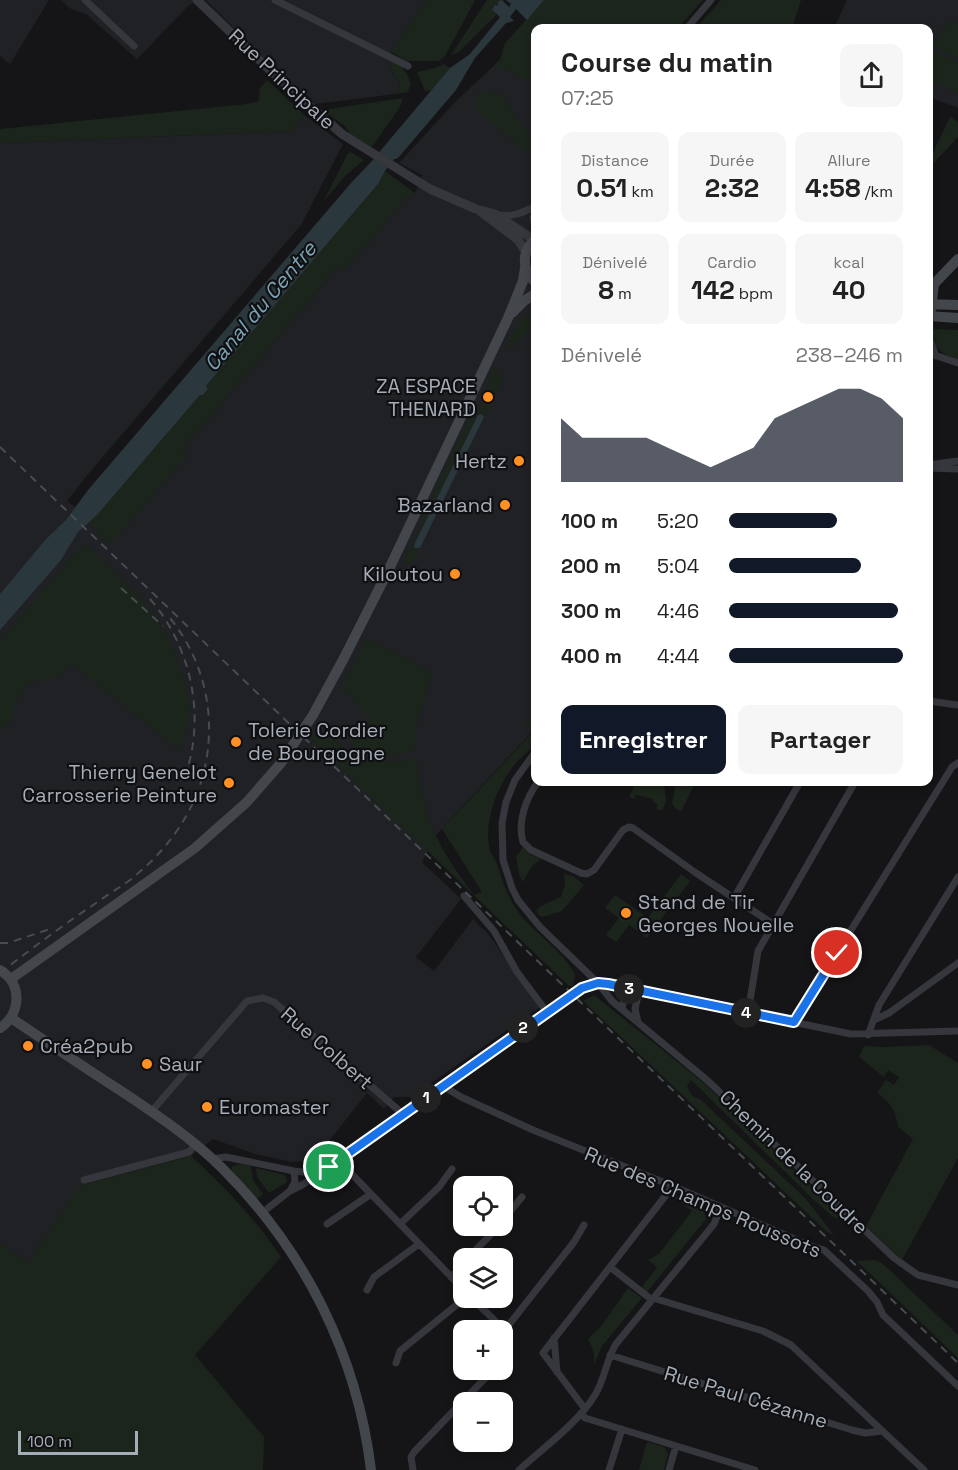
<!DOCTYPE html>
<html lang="fr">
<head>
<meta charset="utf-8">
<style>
  :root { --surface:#fff; --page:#f6f6f6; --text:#222; --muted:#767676; --accent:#111827 }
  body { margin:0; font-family:"Space Grotesk",sans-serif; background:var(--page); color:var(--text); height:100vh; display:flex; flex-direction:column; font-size:22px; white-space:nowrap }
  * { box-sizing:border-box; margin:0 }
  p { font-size:20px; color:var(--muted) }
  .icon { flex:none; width:33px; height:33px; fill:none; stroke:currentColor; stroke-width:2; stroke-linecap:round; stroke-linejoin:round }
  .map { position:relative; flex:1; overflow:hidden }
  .drawer { position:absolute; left:531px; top:24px; width:402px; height:762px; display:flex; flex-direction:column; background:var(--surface); border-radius:12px; box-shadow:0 3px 9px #0003 }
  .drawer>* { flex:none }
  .controls { position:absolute; left:453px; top:1176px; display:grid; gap:12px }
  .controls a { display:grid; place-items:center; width:60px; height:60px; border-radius:12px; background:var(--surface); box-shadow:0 3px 9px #0003; font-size:30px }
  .scale { position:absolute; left:18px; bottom:15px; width:120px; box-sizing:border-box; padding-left:6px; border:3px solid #a5aeb8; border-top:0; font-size:16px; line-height:21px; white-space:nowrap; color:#a5aeb8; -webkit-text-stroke:4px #101012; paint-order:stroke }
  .pin { position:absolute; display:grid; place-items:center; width:51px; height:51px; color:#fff; margin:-26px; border:3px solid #fff; border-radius:50%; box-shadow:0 2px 6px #0007 }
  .km { position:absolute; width:30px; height:30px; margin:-15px; border-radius:50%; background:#222; color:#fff; font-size:16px; line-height:30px; text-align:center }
  .round { display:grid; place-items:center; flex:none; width:63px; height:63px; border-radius:12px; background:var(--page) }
  .overview { display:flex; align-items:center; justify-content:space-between; height:102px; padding:0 30px }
  h1 { font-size:27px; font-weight:700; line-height:45px }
  .metrics { display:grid; grid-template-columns:repeat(3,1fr); gap:9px; height:102px; padding:6px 30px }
  .metrics div { display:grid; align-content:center; border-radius:12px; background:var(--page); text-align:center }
  .metrics b { font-size:26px; font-weight:700 }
  .metrics small { font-size:16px; font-weight:400 }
  .metrics p { font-size:16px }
  .chart { height:168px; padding:12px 30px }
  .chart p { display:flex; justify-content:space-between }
  .chart svg { width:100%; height:108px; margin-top:6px; fill:var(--accent); opacity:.7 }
  .primary-button { display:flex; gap:12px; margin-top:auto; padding:12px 30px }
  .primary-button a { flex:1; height:69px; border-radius:12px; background:var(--accent); color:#fff; font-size:24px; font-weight:700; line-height:69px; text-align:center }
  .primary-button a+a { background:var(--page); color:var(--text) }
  ul { padding:0 30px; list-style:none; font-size:20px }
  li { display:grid; grid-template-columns:96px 72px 1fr; align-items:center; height:45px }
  li i { height:15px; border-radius:8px; background:var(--accent) }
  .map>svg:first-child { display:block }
  .built { fill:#202124 }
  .green { fill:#1c251c }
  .water { fill:#2a373c }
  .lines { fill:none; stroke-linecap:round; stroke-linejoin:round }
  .minor { stroke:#35373c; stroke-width:7 }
  .tertiary { stroke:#35373c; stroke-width:9 }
  .secondary { stroke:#43474c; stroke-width:10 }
  .rail { stroke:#484c51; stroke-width:2; stroke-dasharray:8 6; stroke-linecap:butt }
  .route-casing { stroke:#fff; stroke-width:12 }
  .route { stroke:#1a73e8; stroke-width:8 }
  .poi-dot { fill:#ff9024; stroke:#101012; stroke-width:2 }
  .labels { text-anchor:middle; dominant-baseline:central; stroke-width:4.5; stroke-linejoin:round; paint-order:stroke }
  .street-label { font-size:20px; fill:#a5aeb8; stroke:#101012 }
  .poi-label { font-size:20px; fill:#a5aeb8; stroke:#101012; text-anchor:end }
  .water-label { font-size:21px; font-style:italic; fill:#79a4b6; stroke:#101012 }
</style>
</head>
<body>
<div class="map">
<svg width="958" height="1470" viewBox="0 0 958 1470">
  <rect width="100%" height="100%" fill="#151517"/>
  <path class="built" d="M0,0h49l-39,64 -10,-8z
    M61,0h140l-12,5 -52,54 -51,-45 -15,-5z
    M206,0h221l-36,52 -1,16 10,17 -5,9 -80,10 -43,-38z
    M847,0h111v108l-29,-11 -1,-69h-94z
    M500,60l35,19 1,577 -4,5 3,4v48l-10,12 7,7 -96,103 -14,27 39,37 -45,58 18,14 39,-52 16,16 51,72 -129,90h-17l-10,12 -17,-16 -53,67 -22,2 -37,-8 -42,-15 -22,17 -111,30 -52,77 -28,-20v-1100l292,-12 12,-16 39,29 -42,81 -212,248 -22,28 9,7 112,-53 -6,-5 155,-182 8,2 62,-74 8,-3 7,-18 -23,-12 56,-61z"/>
  <path class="green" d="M427,0h48l-30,56 -6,5h-32l-16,-9z
    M487,0h15l-10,10 5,4 -38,38 -8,3z
    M544,0h159l-25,28h-142l-1,68 -8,-15 -23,-12h-7l-3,-4 6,-5 5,-17z
    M721,0h80l-9,28h-96z
    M948,20l10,4v34l-23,-11z
    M929,49l29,14v30l-29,-13z
    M391,60c11,6 16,11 20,24l-3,8 -13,2 5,-10 -10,-16z
    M444,64l6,4 -18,22 -7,1 -8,-19 18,-4z
    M267,80l37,35 -12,16 -292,12v-14l247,-25 12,-3 1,-13z
    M486,91l17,4 10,18 22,28v17l-60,-48v-10l3,-8z
    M403,98l-3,9 -28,40 -22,-12 -4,-8 -24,-17z
    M950,117l8,5v15l-28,30 -1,-6z
    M350,152l14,8 -19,16 -22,26 24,-47z
    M385,171l30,22 -8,4 -62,73 -8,-2 -155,182 6,5 -77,89 -6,-4 -17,-18 9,-7 103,-120h3l5,-6 -2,-3 172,-202z
    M534,309l1,1v12l-23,27 -4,-1 -1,-3c7,-16 13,-26 27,-36z
    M934,329l24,1v29c-17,-4 -26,-12 -24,-30z
    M495,365l7,17 -18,35 -7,-2 -62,128 -1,3 4,3 2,-1 -5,11 -9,7 -2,-5 70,-155 13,-3 4,-9 -3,-3v-10z
    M87,545c42,41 79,72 96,131 3,12 7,24 7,36 -1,13 -7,28 -9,40l-111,-90 -8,13 -34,9 -15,23v12l-13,14v-92l77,-90z
    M367,638l66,35 -16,50 -3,26c-19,10 -49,9 -65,-6 2,-10 14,-15 21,-20l-9,-15 -19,-21z
    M535,713v32c-6,6 -14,12 -20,19 -18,22 -32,58 -25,87 2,5 7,10 8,16 5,18 12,35 24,50 17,19 40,34 53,57l-2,12h-4l-260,-248 7,-7h8l19,15v9l15,12 11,-7 24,2 23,-3c3,17 5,34 10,51 9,31 28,59 48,85l8,-3 -40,-63 90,-96 -8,-8z
    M636,782l28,1 2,18 -4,10 -6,-2 2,-4 -6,-4 1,-2 -17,-4 -2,4 -5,-2z
    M676,782h20l-15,29 -6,-3 -3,-5z
    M523,847l6,7 12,5 -10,8 -8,15 -4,-8 -3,-17z
    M564,874l9,2 11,9 -22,26 -20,6 -4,-2 -1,-5 4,-4 20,-9 4,-13z
    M681,874l9,7 -43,57 -18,-13 -13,17 -10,-7 13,-17 -14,-10 10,-13 33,23z
    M594,995l111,89 142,138 -15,-6 -19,-17 -122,-119 -4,6 5,10 8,3 106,100 28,36 -7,-3 -244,-231z
    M929,1045l29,18v95l-56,102 -36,-34 47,-87 -15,-12c-2,-17 -8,-25 -21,-34l9,-13 8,5 5,-8 -11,-7 -4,7 -25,-20 5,-11 20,1z
    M191,1156c33,31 64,62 90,101l-86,98 69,82 -1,33h-263v-227l28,20 51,-77z
    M238,1164l13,2 2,14 10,14 -6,5 -26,-29 1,-3z
    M256,1168l29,7 2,7 -18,11 -12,-16z
    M673,1194c14,5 31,8 33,25l-59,73 -5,-5 15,-20 -9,-7 11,-6 33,-43 -21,-16z
    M874,1260l8,3 76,72v23l-101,-97z
    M628,1288l14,10 -40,48 -8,18v-12l-6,-13 14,-14z
    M647,1442l18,5 3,7 -4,16h-25z"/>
  <path class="water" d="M502,0l7,7 2,-3 -5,-4h38l-17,20 -11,-11 -6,8 4,4 -8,2 -31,35 -19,32 -58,68 -5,2 -8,11 -7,13 -172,202 2,3 -5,6h-3l-103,120 -19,17 -17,28 -61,70v-36l46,-55 20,-19 22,-30 263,-307 20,-21 79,-94 20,-14 30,-37 -8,-7 3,-5 2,1 2,-5z
    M481,414l3,3 -64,131h-6l1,-5 63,-128z"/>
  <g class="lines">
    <path class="minor" d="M85,0l49,46
      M275,0l133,66
      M687,28l24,-28
      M536,211l-3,7 3,13
      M498,215c15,2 24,-2 38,-9
      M930,316v24l6,16
      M928,353l30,10
      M928,465l30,-4
      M928,468l30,1
      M928,701l30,4
      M536,751l-21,29 -9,22 -4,21 1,37 9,28 6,12 22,27 58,56 14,18 96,80 186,177 24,17 40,10
      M538,782c-12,16 -21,40 -15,60l8,8 50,23 6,1 7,-4 29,-40 6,-3 4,1 63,45 77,51
      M464,896l30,35 23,41 30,40
      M734,898l66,-116
      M622,1009l4,-21
      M748,1013l10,-62 97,-169
      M874,1020l15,-7 69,-50
      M638,1022l-3,-13 4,-18
      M794,1022l158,-255 6,-4
      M868,1035l11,-30 79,-128
      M443,1086l18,11 72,33 140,56 135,59 16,5 44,41 9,11 6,13 75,71
      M151,1112l96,-111 16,-3 11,4 129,112
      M212,1159l14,-2 68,14 9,1 24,-5
      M339,1161l125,129
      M84,1180l105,-28 6,-7
      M290,1191l5,-9 -1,-11
      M268,1208l22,-17 12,-6 37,-24 228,-163 23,-13 18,-1 243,50 107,-3
      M502,1221l20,-24
      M327,1224l44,-30
      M400,1224l39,-37 13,-18
      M468,1258l31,-32
      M610,1267l42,33
      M451,1277l13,-13
      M367,1290l7,-13 45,-33
      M471,1298c15,15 50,38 31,61
      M653,1298l110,33 28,14 133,125
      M504,1331l70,-89 10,-17
      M554,1338l3,34
      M610,1355l242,75 13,3 17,-2
      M396,1363l4,-12 65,-53
      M585,1409l-42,-56 130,-167
      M581,1413l4,5 170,52
      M413,1470l-2,-13 3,-5 79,-82
      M519,1470c23,-21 60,-48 76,-75 10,-16 11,-35 21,-51l98,-120 7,-17
      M609,1470l13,-41
      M669,1470l7,-24"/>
    <path class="tertiary" d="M197,0l80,77 65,57 88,55 46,20 19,5 39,26
      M481,212l37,28 8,12"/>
    <path class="secondary" d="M536,239c-15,12 -15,31 0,44
      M928,304l30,1
      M512,313l12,-12 12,-8
      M928,316l30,2
      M930,316l4,-32 24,-25
      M0,970c23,14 21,44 0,58
      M11,979l184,-131 52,-46 34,-39 32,-48 31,-57 45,-89 119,-251 15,-37 2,-13
      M11,1018c36,24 71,48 107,71 36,24 74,49 105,80 82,82 134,186 148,301"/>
    <path class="rail" d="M0,447l958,916
      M121,588l42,38
      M150,599c40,46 56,115 36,174
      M0,943h8l45,-15
      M0,973c31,-24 63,-48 96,-70 11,-8 23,-15 34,-23 47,-37 78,-87 79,-148 1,-41 -13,-82 -39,-114"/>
  </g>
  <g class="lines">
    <g class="route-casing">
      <path id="route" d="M329,1167l253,-179 16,-5 10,1 186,38 43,-69"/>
    </g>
    <use href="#route" class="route"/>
  </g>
  <g class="poi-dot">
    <circle cx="488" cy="397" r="6"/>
    <circle cx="519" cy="461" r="6"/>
    <circle cx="505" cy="505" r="6"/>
    <circle cx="455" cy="574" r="6"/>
    <circle cx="236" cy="742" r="6"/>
    <circle cx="229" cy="783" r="6"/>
    <circle cx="626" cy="913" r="6"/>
    <circle cx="28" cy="1046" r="6"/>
    <circle cx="147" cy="1064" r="6"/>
    <circle cx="207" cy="1107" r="6"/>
  </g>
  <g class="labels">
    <g class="street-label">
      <text transform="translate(282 79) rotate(43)">Rue Principale</text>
      <text transform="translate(327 1048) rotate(41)">Rue Colbert</text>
      <text transform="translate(794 1162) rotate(44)">Chemin de la Coudre</text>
      <text transform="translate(703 1202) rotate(23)">Rue des Champs Roussots</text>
      <text transform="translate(746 1397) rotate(17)">Rue Paul Cézanne</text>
    </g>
    <g class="poi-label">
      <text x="476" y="386">ZA ESPACE<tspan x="476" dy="23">THENARD</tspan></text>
      <text x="507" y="461">Hertz</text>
      <text x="493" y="505">Bazarland</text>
      <text x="443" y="574">Kiloutou</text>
      <text x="248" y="730" text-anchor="start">Tolerie Cordier<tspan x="248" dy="23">de Bourgogne</tspan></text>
      <text x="217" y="772">Thierry Genelot<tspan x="217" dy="23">Carrosserie Peinture</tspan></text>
      <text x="638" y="902" text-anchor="start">Stand de Tir<tspan x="638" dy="23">Georges Nouelle</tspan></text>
      <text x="40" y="1046" text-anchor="start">Créa2pub</text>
      <text x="159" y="1064" text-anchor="start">Saur</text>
      <text x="219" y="1107" text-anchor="start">Euromaster</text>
    </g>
    <g class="water-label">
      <text transform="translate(260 306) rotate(-50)">Canal du Centre</text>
    </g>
  </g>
</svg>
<div class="controls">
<a><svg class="icon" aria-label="locate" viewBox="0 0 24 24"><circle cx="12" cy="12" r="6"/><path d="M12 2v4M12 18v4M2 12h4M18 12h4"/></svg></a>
<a><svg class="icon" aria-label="layers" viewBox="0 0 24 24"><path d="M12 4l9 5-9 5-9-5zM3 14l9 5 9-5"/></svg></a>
<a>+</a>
<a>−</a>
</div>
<div class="scale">100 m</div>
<div class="pin" style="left:329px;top:1167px;background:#1e9e55"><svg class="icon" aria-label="arrive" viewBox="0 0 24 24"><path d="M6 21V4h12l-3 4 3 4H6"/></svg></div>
<div class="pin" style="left:837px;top:953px;background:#d93025"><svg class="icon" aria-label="check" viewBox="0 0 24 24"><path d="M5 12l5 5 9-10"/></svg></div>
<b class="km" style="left:426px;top:1098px">1</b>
<b class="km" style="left:523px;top:1028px">2</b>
<b class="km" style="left:629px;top:989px">3</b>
<b class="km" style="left:746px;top:1013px">4</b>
<section class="drawer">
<div class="overview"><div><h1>Course du matin</h1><p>07:25</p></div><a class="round"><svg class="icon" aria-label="share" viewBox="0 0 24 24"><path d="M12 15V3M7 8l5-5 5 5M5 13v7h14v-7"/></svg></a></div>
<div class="metrics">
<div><p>Distance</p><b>0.51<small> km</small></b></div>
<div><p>Durée</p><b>2:32</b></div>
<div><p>Allure</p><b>4:58<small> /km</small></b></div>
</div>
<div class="metrics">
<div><p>Dénivelé</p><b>8<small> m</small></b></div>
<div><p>Cardio</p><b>142<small> bpm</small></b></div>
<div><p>kcal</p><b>40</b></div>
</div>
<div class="chart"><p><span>Dénivelé</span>238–246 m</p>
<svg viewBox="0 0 160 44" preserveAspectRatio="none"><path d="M0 44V18L10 26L20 26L30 26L40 26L50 30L60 34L70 38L80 34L90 30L100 18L110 14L120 10L130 6L140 6L150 10L160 18V44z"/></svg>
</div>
<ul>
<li><b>100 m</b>5:20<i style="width:62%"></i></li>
<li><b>200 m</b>5:04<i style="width:76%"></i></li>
<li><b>300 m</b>4:46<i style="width:97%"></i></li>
<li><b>400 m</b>4:44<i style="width:100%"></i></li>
</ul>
<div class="primary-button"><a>Enregistrer</a><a>Partager</a></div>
</section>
</div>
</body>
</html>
